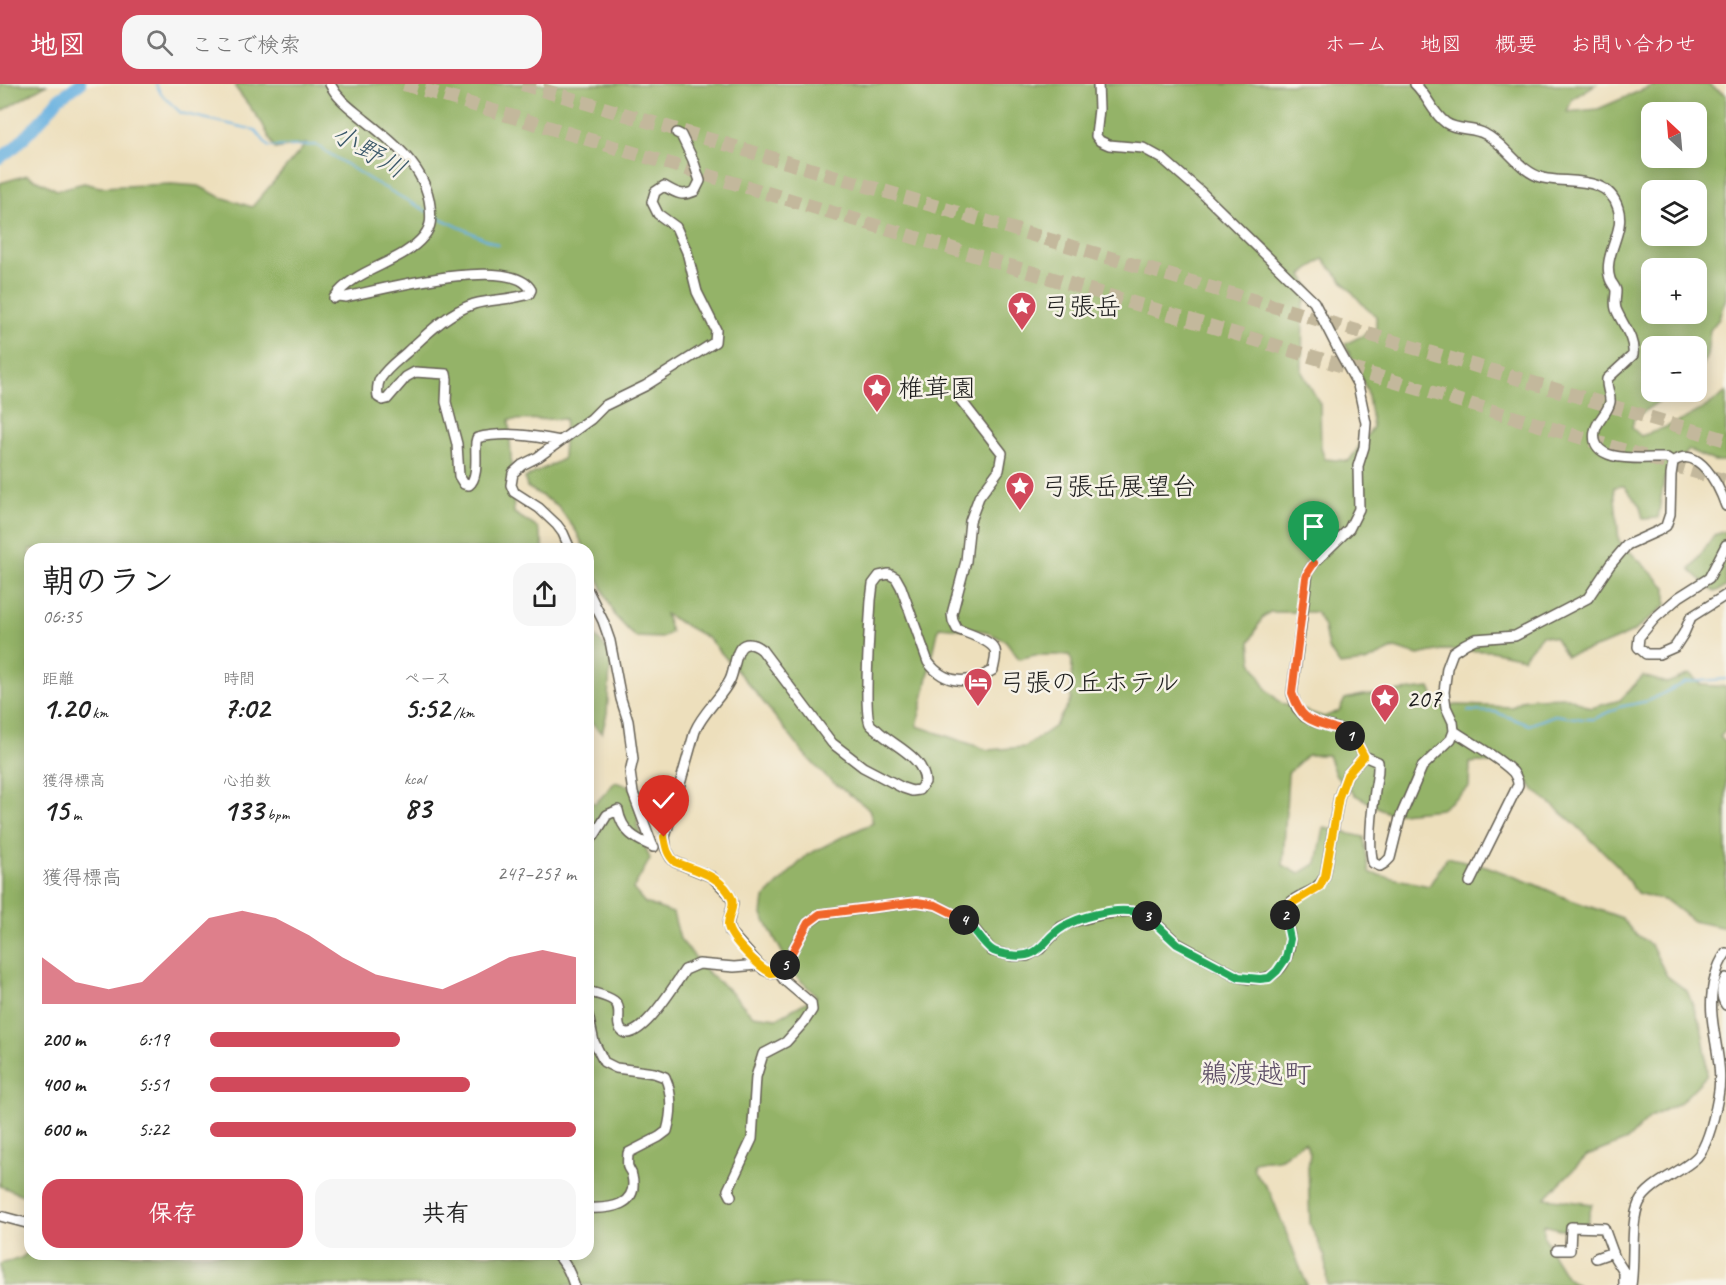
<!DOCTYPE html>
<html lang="ja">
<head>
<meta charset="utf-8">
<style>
  :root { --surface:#fff; --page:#f6f6f6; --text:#222; --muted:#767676; --accent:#d1495b }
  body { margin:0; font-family:Caveat,"Klee One",sans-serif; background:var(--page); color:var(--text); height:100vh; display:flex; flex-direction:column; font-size:22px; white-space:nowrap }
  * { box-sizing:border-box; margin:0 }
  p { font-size:20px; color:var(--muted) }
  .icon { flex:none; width:33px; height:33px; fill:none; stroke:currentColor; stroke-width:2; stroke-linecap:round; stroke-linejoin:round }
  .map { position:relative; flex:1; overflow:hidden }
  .details { position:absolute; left:24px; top:459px; width:570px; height:717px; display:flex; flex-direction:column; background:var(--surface); border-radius:18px; box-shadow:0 3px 15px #0003 }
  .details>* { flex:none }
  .needle { width:39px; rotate:334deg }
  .buttons { position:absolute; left:1641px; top:18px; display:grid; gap:12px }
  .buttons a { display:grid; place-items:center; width:66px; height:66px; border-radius:12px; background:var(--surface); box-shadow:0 3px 15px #0003; font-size:30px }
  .pin { position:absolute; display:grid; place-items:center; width:51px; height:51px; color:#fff; margin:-62px -26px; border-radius:50% 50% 50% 0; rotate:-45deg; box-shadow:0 0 6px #0007 }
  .pin .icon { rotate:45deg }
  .km { position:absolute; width:30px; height:30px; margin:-15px; border-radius:50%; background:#222; color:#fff; font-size:16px; line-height:30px; text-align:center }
  .round { display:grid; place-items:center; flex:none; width:63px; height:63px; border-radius:18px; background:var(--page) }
  .summary { display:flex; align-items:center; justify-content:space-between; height:102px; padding:0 18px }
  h1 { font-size:33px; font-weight:700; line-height:45px }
  .figures { display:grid; grid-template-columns:repeat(3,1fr); gap:9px; height:102px; padding:6px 18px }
  .figures div { display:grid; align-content:center }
  .figures b { font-size:30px; font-weight:700 }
  .figures small { font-size:16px; font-weight:400 }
  .figures p { font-size:16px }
  .chart { height:168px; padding:12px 18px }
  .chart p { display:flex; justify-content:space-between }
  .chart svg { width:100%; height:108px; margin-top:6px; fill:var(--accent); opacity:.7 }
  .cta { display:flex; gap:12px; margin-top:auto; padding:12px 18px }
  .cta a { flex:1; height:69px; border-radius:18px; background:var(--accent); color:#fff; font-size:24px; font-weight:700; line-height:69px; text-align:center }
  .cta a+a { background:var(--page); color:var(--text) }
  ul { padding:0 18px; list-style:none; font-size:20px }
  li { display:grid; grid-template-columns:96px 72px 1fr; align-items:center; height:45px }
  li i { height:15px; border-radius:8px; background:var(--accent) }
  header { display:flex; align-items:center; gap:36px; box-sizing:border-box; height:84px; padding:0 30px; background:var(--accent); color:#fff }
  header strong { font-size:28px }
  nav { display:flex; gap:33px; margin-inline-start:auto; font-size:21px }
  .search { width:420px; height:54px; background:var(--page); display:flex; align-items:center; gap:15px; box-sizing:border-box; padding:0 21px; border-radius:18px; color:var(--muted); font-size:22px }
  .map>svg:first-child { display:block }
  .forest { fill:#94b367; stroke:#586842; stroke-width:1.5; fill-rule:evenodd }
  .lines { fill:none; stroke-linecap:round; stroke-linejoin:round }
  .stream { stroke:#68b1e0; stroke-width:2 }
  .river { stroke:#68b1e0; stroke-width:12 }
  .highway-tunnel { stroke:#c3b89c; stroke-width:14; stroke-dasharray:14 7; stroke-linecap:butt }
  .minor-casing { stroke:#656054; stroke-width:12 }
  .minor { stroke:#fff; stroke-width:9 }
  .split-1-casing { stroke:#fff; stroke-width:12 }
  .split-2-casing { stroke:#fff; stroke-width:12 }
  .split-3-casing { stroke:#fff; stroke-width:12 }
  .split-4-casing { stroke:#fff; stroke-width:12 }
  .split-5-casing { stroke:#fff; stroke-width:12 }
  .split-6-casing { stroke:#fff; stroke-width:12 }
  .split-1 { stroke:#f0652b; stroke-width:8 }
  .split-2 { stroke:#f5b400; stroke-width:8 }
  .split-3 { stroke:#22a559; stroke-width:8 }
  .split-4 { stroke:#22a559; stroke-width:8 }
  .split-5 { stroke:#f0652b; stroke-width:8 }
  .split-6 { stroke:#f5b400; stroke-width:8 }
  .labels { text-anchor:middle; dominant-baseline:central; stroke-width:5; stroke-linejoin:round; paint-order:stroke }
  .poi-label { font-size:26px; fill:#1c1c1c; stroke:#f7f3e8; text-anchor:start }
  .water-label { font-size:27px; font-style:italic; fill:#3a586a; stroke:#f7f3e8 }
  .quarter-label { font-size:28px; fill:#5c4d65; stroke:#f7f3e8 }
</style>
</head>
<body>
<header>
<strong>地図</strong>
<div class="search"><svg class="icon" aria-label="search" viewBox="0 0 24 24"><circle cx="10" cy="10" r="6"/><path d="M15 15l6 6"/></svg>ここで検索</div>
<nav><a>ホーム</a><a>地図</a><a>概要</a><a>お問い合わせ</a></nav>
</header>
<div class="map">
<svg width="1726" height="1201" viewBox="0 0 1726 1201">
  <rect width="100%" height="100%" fill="#f7f3e8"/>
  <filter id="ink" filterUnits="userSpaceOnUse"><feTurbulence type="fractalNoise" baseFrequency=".0167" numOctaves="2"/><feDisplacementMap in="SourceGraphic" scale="12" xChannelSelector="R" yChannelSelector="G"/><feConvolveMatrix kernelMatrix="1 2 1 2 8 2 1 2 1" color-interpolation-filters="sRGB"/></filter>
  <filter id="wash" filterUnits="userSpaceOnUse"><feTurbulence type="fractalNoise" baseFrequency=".008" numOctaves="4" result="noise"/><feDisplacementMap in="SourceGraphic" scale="24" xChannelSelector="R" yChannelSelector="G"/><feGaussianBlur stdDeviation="1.35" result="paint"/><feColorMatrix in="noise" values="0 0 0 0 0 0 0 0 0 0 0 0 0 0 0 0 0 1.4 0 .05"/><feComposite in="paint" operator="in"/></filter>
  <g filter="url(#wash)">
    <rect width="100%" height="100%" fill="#eddfbc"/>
    <path class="forest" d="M0,0h47l-47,28z
      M236,0h1360l-24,15 -5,13 31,-3 51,-22 10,-3h48l19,11v203l-8,22 -8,10 -3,25 -7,18 -3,2 -1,-29h-44v46h21l-39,26 -2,10 9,8c33,-11 58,-22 85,-44v69h-12l-25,-11 -25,29 -6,39 -15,1 -3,-13 -16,-20 -10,1 5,54 47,46v18l-33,27 -32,14 -35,10 -11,-18 -13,-3 -19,23 -32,-7 -49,-1 -24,5 -23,-7 -30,14 -25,3 -12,-17 -4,-21 -8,-15h-46l-8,6 -12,24 2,19 15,29 14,13 43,14 15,-6 6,-12 18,-4 67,-7 8,18 21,-1 53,2 9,-7 13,-2 34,-1 23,11 29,-8 23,-24 24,7 23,-9 11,11 25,2v43l-6,7 6,6v185l-33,-7 -26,-20 -30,-8 -18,-26 -45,-44 -38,-31 -20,-26 -38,-4 -8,1 -1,24 -28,22 -51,5 -35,-19 -20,-21 -7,-19h-21l-19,18 -5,92 16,9 18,-11 7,-35 40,9 5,36 60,13 18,-29 39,9 48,18 34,15 54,19 10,13 19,14 16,31 20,15 14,35 4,22 2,27 -26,27 -31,15 -23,23 -40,16 -42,42 47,6 -4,17 -13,9 -16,-1 -15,-4v11l10,21 13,21 11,7h-251l-2,-28 -15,-33 -2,-56 2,-15 -5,-11c-12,5 -13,9 -22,15 -8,5 -21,1 -30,6l1,8 16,21 37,93h-1307v-21l21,-6 9,-7v3h558v-452l8,1 19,-21 30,9 -8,34 13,34 -17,30 12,14 28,10 7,26 29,35 20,16 23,25 25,3 40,-22 -23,-22 -32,-59 2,-17 43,-43 37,-19 29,-13 -4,-14 -43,-32 -21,-22 -52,-66 -45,-51 -43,-24 6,18 -9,6 -27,-1 -20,-21 -27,-60v-7h-3l-9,-18 -19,-26 -30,-18 -2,-9 38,-19 2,-40 -56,1 5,93 24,15 6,21h-514v649l-30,-12v-1003l27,-8 30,15 27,-7 16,4 71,-3 28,2 19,10 34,11 54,-63 -31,5 -13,-26 -27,-36zM1652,28h44v46h-44zM1652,106h44v46h-44zM1323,175l43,49 10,8v13l-31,15 22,46 6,37 -24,34 -24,-2 -4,-11 -1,-44 -18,-32 1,-67 9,-14 -10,-16zM1652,184h44v46h-44zM939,543l46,4 21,10 13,18 16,-4h34l3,6 -1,39 -16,26 -30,21 -37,3 -71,-24z
      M1726,447v56l-11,5 -25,-22 24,-35z
      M588,545l23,24 -4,60 -5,20 -14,-14z"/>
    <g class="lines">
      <path class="stream" d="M156,0l5,10 20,19 74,17 14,17 47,-2 53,34 59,33
        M433,131l65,30
        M1468,627l27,1 34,13 26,-10 28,4h11l25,-12 29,-6 38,-19 40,-3"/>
      <path class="river" d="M0,74l15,-11 28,-29 16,-20 21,-14"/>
    </g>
  </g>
  <g filter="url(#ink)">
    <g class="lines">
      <path class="highway-tunnel" d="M404,0l1322,397
        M522,0l1204,356"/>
      <g class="minor-casing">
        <path id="minor" d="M330,0c8,16 22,25 35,36 28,22 61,48 65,86 1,12 2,20 -6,30 -24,29 -68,31 -90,62
          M1098,0l1,25 -3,27 4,5 9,4 34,3 20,11 38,33 113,110 23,45 21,38 8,38 -2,24 -6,19 1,43 -10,20 -35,34 -6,9 -16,121 5,15 8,9 10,5 31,9 11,12 7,13 14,6c1,11 -2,19 -3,29 -3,20 -7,53 -2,72l7,3 5,-3 5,-5 10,-40 22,-51 29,-28 3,-8 -1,-9 -7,-15 -2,-15 3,-24 6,-16 12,-8 10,-5 40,-3 73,-38 22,-33 17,-20 31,-14 8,-5 4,-12 1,-39 2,-13c25,-19 46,24 53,44
          M1415,0c12,11 18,30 31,39 12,8 27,4 39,11 22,11 33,37 58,44 24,6 65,-4 75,30 8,24 -16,47 -8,71 1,4 6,8 6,12 0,7 -2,11 0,18 6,15 19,29 17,46l-26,24c-1,9 4,16 3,23 -2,11 -13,18 -15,29 -7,35 52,26 72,27l6,4
          M334,214l4,-2 8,1c33,-7 167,-43 185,-7l-2,4c-18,6 -37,5 -55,10 -27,9 -47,30 -68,49 -9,8 -19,15 -26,26 -3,6 -3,11 -2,18l5,3 4,-1 19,-22 9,-5 31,2 1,5 -1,23 11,42 2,32 5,8 5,1c10,-8 6,-30 7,-43l1,-4c27,-7 57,-2 83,3
          M960,315l42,54 -3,17 -20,27 -9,24 -4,40 -14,53 1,7 4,8c9,4 34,11 38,21 2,6 -1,14 -2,20 -23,15 -48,15 -65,-8l-27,-75 -5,-9 -7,-4 -10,2 -6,8 -2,16c-1,20 -8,111 -1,124 2,3 5,4 7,6 16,16 47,26 48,52l-6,8 -7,1 -9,-3 -40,-21 -31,-24 -70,-93c-5,-4 -11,-8 -18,-5 -9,4 -9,25 -14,35 -9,18 -27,32 -35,51l-30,106 1,12 5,9 4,4 37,15 17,17 4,9 -5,21 2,8 34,38c8,4 12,4 19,-2l25,-45 13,-9 96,-12 19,3 18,9 18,12 20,25 20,5h15l13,-7 21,-22 11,-5 32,-8 25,-3 18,4 30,28 62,34c29,7 48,-4 51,-36 1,-12 -10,-26 -1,-37 11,-13 26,-8 36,-28l14,-79 8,-22 17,-19
          M1726,461l-17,33 -30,19 -24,21 -16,19 -1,10 8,7h13l16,-7 9,-14 7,-16 35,-22
          M570,465l-7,-16 -6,-8 -18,-17 -25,-16 -3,-7 2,-12 9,-8 16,-8 53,-38 13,-13 41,-20 70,-44 1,-12 -19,-38 -10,-40 -11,-25 -18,-13 -6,-12 3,-10 9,-6c12,7 18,11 31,5l5,-10 -7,-21 -12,-25 -4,-2
          M588,507l15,30 7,20 11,58 7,22 5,38 -3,13 3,21 20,54
          M1454,647c18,12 44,26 59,41 3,4 5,7 5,13l-48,97
          M588,757l6,-5 13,-21 11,-5c4,22 17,29 36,37
          M1726,894c-5,9 -6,18 0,27
          M588,907c8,3 20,5 26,10 10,8 0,23 8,30 17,14 55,-50 63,-61l14,-6 35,3 24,-2
          M588,931l6,27 10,20 12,6 38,5 11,4c8,18 7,36 2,54l-8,6 -31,16c0,4 -1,10 0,14 1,3 4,5 4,9 7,30 -22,33 -44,32
          M731,1112l-3,-6 24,-51 4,-62 7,-23 23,-12 18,-20 8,-12 -1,-7 -26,-22 -7,-9
          M0,1132l30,8
          M1557,1166h13l1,-23 33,1 11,30 9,14v13
          M556,1170c10,9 14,19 18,31
          M1596,1174l17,-6
          M1631,1201c4,-23 -1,-62 8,-82 10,-20 42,-30 58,-46 11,-12 18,-44 21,-60 8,-41 -15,-77 -3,-119 2,-9 5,-17 11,-25"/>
      </g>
      <use href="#minor" class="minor"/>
    </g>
  </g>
  <g class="lines" filter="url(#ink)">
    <g class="split-1-casing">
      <path id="split-1" d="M1314,479l-6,9 -2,6 -14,115c9,26 16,27 42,35 7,2 12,3 16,8"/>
    </g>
    <g class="split-2-casing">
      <path id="split-2" d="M1285,831l4,-10 31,-19 5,-10 14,-79 8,-22 17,-19 -7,-13 -7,-7"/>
    </g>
    <g class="split-3-casing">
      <path id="split-3" d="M1147,832l30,28 62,33 21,2 9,-1 8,-7 9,-13 4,-19 -5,-24"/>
    </g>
    <g class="split-4-casing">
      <path id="split-4" d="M964,836c12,9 17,22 28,30 4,3 12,4 17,5 33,5 32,-15 54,-28 15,-10 49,-18 66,-16 6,0 13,3 18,5"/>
    </g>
    <g class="split-5-casing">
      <path id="split-5" d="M785,881l23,-42 12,-9 97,-12 19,3 18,9 10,6"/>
    </g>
    <g class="split-6-casing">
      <path id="split-6" d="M664,753c2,10 3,18 11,25 20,8 48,14 57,37 3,9 -5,19 -4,27 2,13 32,42 43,47l7,-1 7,-7"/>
    </g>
    <use href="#split-1" class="split-1"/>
    <use href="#split-2" class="split-2"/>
    <use href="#split-3" class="split-3"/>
    <use href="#split-4" class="split-4"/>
    <use href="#split-5" class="split-5"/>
    <use href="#split-6" class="split-6"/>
  </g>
  <defs>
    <g id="sight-pin" transform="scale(1.5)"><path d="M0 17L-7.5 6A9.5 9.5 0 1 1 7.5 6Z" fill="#d1495b" stroke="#f7f3e8"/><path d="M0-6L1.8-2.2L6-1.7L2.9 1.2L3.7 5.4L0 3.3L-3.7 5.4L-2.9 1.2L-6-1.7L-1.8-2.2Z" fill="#fff"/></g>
    <g id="hotel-pin" transform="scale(1.5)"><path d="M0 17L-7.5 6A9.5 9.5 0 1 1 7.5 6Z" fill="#d1495b" stroke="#f7f3e8"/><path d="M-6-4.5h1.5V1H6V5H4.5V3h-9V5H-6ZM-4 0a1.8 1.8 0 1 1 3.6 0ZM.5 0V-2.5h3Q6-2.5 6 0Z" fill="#fff"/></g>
  </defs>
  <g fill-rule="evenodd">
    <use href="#sight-pin" x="1022" y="222"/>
    <use href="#sight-pin" x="877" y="304"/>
    <use href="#sight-pin" x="1020" y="402"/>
    <use href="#hotel-pin" x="978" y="598"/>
    <use href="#sight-pin" x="1385" y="614"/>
  </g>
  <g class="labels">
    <g class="poi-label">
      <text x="1043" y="222">弓張岳</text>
      <text x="898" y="304">椎茸園</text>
      <text x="1041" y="402">弓張岳展望台</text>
      <text x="999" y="598">弓張の丘ホテル</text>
      <text x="1406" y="614">207</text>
    </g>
    <g class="water-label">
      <text transform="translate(369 67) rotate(30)">小野川</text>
    </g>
    <g class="quarter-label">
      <text x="1256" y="989">鵜渡越町</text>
    </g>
  </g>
</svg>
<div class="buttons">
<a><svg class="needle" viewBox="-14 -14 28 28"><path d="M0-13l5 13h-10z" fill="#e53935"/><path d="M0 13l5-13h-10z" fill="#767676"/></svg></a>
<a><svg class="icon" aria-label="layers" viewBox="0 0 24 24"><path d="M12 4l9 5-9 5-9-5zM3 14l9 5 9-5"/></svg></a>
<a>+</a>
<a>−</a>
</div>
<div class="pin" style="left:1314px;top:479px;background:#1e9e55"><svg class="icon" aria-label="arrive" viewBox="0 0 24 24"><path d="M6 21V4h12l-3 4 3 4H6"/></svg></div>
<div class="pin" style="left:664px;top:753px;background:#d93025"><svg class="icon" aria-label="check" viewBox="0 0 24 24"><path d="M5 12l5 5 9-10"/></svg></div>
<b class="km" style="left:1350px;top:652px">1</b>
<b class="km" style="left:1285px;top:831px">2</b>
<b class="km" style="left:1147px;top:832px">3</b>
<b class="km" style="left:964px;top:836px">4</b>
<b class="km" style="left:785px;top:881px">5</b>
<section class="details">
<div class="summary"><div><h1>朝のラン</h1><p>06:35</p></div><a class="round"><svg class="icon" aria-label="share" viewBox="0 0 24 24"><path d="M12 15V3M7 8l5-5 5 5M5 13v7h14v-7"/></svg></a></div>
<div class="figures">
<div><p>距離</p><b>1.20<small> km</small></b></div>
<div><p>時間</p><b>7:02</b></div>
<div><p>ペース</p><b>5:52<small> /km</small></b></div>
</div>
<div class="figures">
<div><p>獲得標高</p><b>15<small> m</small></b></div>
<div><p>心拍数</p><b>133<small> bpm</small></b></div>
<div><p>kcal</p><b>83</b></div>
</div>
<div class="chart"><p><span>獲得標高</span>247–257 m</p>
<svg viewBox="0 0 160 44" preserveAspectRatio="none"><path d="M0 44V25L10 35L20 38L30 35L40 22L50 9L60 6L70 9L80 16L90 25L100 32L110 35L120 38L130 32L140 25L150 22L160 25V44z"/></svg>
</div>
<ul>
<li><b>200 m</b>6:19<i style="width:52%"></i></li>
<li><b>400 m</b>5:51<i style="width:71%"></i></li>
<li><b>600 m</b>5:22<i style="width:100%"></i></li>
</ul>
<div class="cta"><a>保存</a><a>共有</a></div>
</section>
</div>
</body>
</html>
